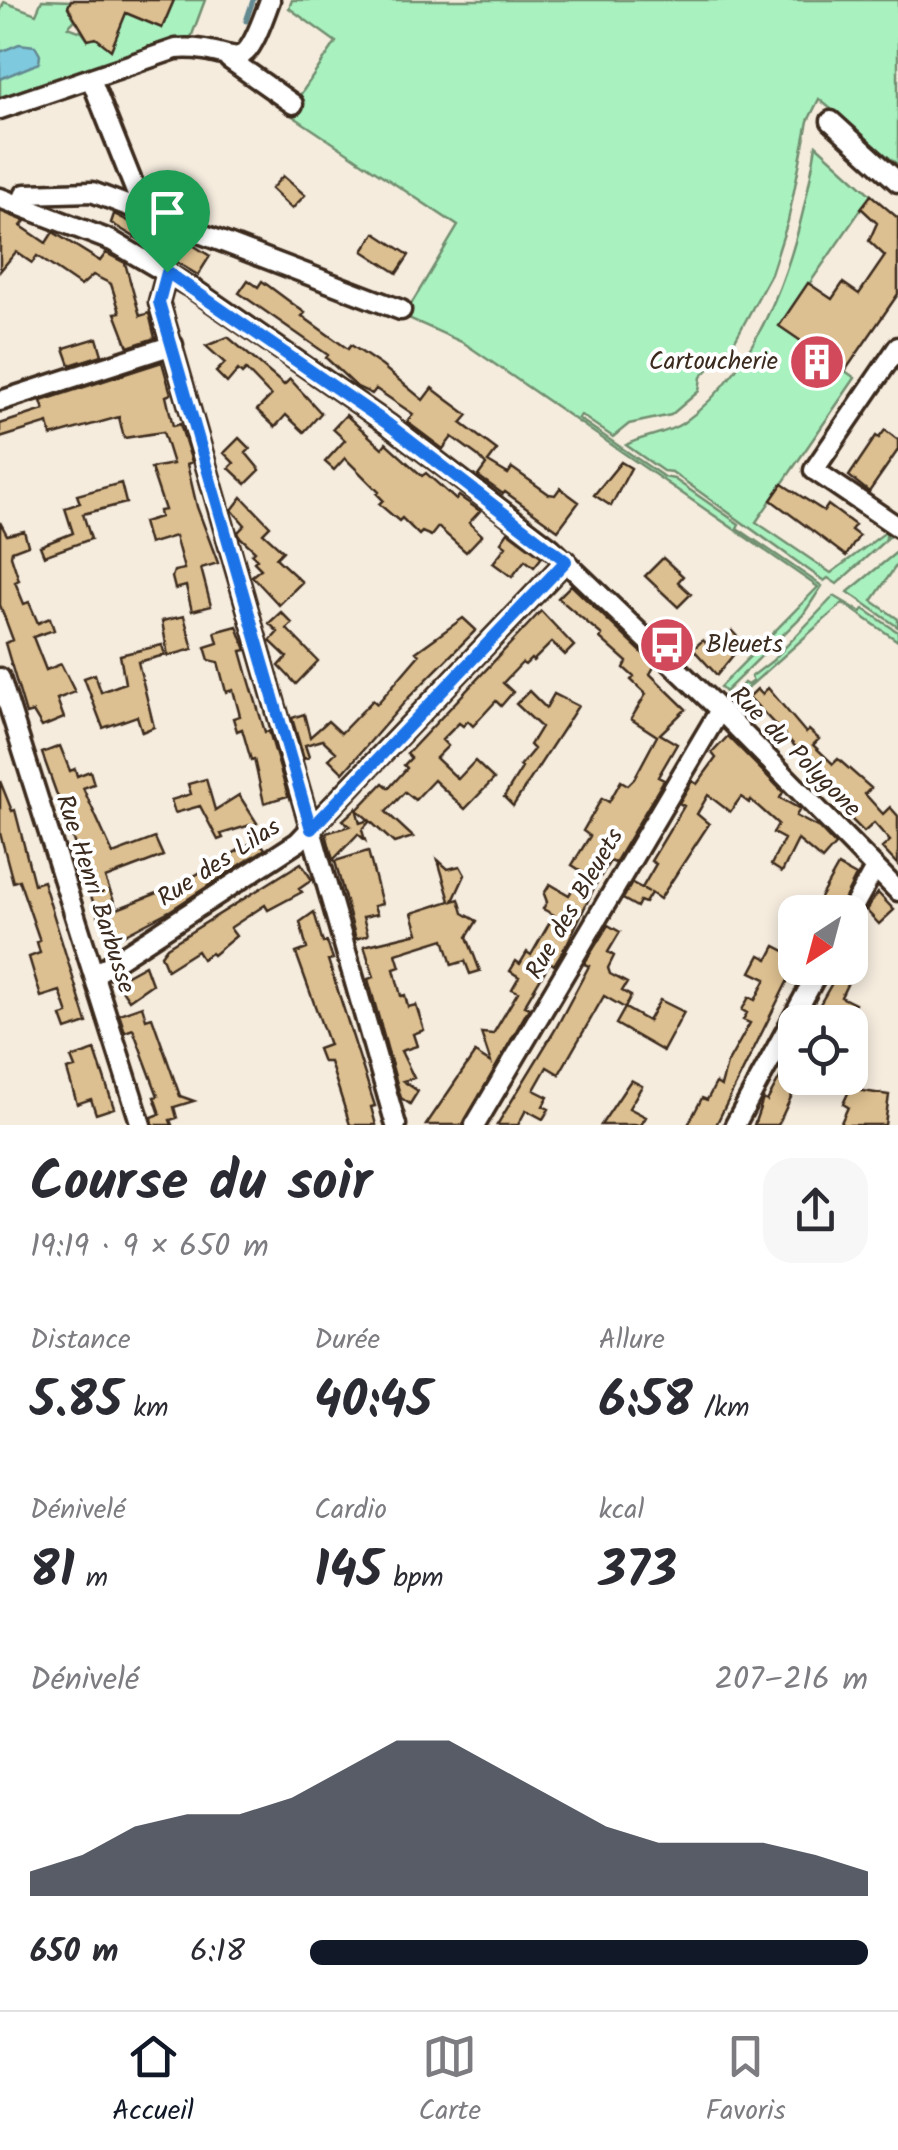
<!DOCTYPE html>
<html lang="fr">
<head>
<meta charset="utf-8">
<style>
  :root { --surface:#fff; --page:#f7f7f7; --text:#2b2b33; --muted:#7c7c81; --line:#e1e1e2; --accent:#111827 }
  body { margin:0; font-family:Kalam,sans-serif; background:var(--page); color:var(--text); height:100vh; display:flex; flex-direction:column; font-size:38px; white-space:nowrap }
  * { box-sizing:border-box; margin:0 }
  p { font-size:32px; color:var(--muted) }
  .icon { flex:none; width:55px; height:55px; fill:none; stroke:currentColor; stroke-width:2; stroke-linecap:round; stroke-linejoin:round }
  .map { position:relative; height:1125px; overflow:hidden }
  .drawer { display:flex; flex-direction:column; background:var(--surface); flex:1 }
  .drawer>* { flex:none }
  .needle { width:65px; rotate:216deg }
  .controls { position:absolute; left:778px; top:895px; display:grid; gap:20px }
  .controls a { display:grid; place-items:center; width:90px; height:90px; border-radius:20px; background:var(--surface); box-shadow:0 5px 15px #0003; font-size:50px }
  .pin { position:absolute; display:grid; place-items:center; width:85px; height:85px; color:#fff; margin:-102px -42px; border-radius:50% 50% 50% 0; rotate:-45deg; box-shadow:0 0 10px #0007 }
  .pin .icon { rotate:45deg }
  .round { display:grid; place-items:center; flex:none; width:105px; height:105px; border-radius:30px; background:var(--page) }
  .overview { display:flex; align-items:center; justify-content:space-between; height:170px; padding:0 30px }
  h1 { font-size:55px; font-weight:700; line-height:75px }
  .figures { display:grid; grid-template-columns:repeat(3,1fr); gap:15px; height:170px; padding:10px 30px }
  .figures div { display:grid; align-content:center }
  .figures b { font-size:50px; font-weight:700 }
  .figures small { font-size:28px; font-weight:400 }
  .figures p { font-size:28px }
  .chart { height:280px; padding:20px 30px }
  .chart p { display:flex; justify-content:space-between }
  .chart svg { width:100%; height:180px; margin-top:10px; fill:var(--accent); opacity:.7 }
  ul { padding:0 30px; list-style:none; font-size:32px }
  li { display:grid; grid-template-columns:160px 120px 1fr; align-items:center; height:75px }
  li i { height:25px; border-radius:12px; background:var(--accent) }
  .tabs { display:flex; justify-content:space-around; align-items:center; height:140px; border-top:2px solid var(--line); background:var(--surface); font-size:28px; color:var(--muted) }
  .tabs a { display:grid; justify-items:center; gap:5px }
  .tabs .active { color:var(--accent) }
  .map>svg:first-child { display:block }
  .green { fill:#a9f2c0; stroke:#728e6f; stroke-width:2.5 }
  .water { fill:#7ec9de; stroke:#638991; stroke-width:2.5 }
  .lines { fill:none; stroke-linecap:round; stroke-linejoin:round }
  .stream { stroke:#638991; stroke-width:5 }
  .building { fill:#ddc091; stroke:#3b2a1e; stroke-width:2.5 }
  .minor-casing { stroke:#3b2a1e; stroke-width:25 }
  .minor { stroke:#fff; stroke-width:18 }
  .route-casing { stroke:#fff; stroke-width:20 }
  .route { stroke:#1a73e8; stroke-width:12 }
  .labels { text-anchor:middle; dominant-baseline:central; stroke-width:8; stroke-linejoin:round; paint-order:stroke }
  .poi-label { font-size:25px; fill:#3b2a1e; stroke:#fff; text-anchor:end }
  .street-label { font-size:25px; fill:#3b2a1e; stroke:#fff }
</style>
</head>
<body>
<div class="map">
<svg width="898" height="1125" viewBox="0 0 898 1125">
  <rect width="100%" height="100%" fill="#f5ecde"/>
  <filter id="ink" filterUnits="userSpaceOnUse"><feTurbulence type="fractalNoise" baseFrequency=".01" numOctaves="2"/><feDisplacementMap in="SourceGraphic" scale="20" xChannelSelector="R" yChannelSelector="G"/><feConvolveMatrix kernelMatrix="1 2 1 2 8 2 1 2 1" color-interpolation-filters="sRGB"/></filter>
  <g filter="url(#ink)">
    <path class="green" d="M42,0l29,1 -3,6 7,13 -7,7 14,5 6,8 38,-27 36,15 12,-28h31l-16,43 -39,3 -150,57v-91l4,-10 32,12z
      M292,0h606v165l-79,-66 -11,22 -20,100 -17,53 -37,68 -33,35 -2,14 -28,24 -42,9 -16,13 -32,-22 -3,3 86,59 10,2 65,45 -2,4 85,58 -19,29 -78,77 -5,-5 98,-100 -354,-244 -60,-27 54,-90 -170,-113 48,-71 -47,-34z
      M816,145l55,50 -91,131 37,26 -4,10 8,5 6,-9 28,20 -99,144 75,51 56,-42 -1,6 6,-3 -55,50 -9,-6 -4,3 -152,-109 -9,-1 -37,-26c18,-10 39,-10 57,-22 84,-60 118,-182 133,-278z
      M898,551v12l-26,38 26,18v8l-50,-35z
      M834,596l27,16 3,-3 34,23v9l-55,-38 -110,98 -2,-3 13,-15 3,2 6,-4 -2,-4 21,-16z"/>
    <path class="water" d="M19,44l16,2 5,9 -1,8 -39,16v-27z"/>
    <g class="lines">
      <path class="stream" d="M246,21l7,-21"/>
    </g>
    <path class="building" d="M71,0h103l-12,28 -36,-15 -15,37 -15,-12 -8,2 -20,-33z
      M283,176l22,19 -13,14 -21,-20z
      M871,195l27,23v76l-53,77 -66,-45 29,-43 24,16 11,-16 16,11 26,-38 -16,-15 8,-18 -16,-15z
      M0,211l25,10 -4,5 25,17 7,-11 47,29 6,-8 19,10 15,53 9,-3 6,25 -27,9 -13,-34 5,-1 -9,-28 -18,-9 -12,11 -44,-30 -5,7 -16,-11 -16,19z
      M114,214l70,35 4,-7 22,14 -12,19 -87,-52z
      M375,233l34,22 -12,18 -34,-22z
      M248,280l10,7 4,-6 43,32 -3,3 46,33 3,-4 31,21 41,34 9,-12 13,10 23,17 -7,8 36,27 -9,12 20,12 4,-6 37,26 6,1 5,-7 19,14 -21,28 -53,-38 -2,2 -25,-18 8,-11 -8,-9 -26,-19 -9,12 -36,-27 6,-8 -37,-25 -4,5 -15,-7 -31,-29 2,-3 -89,-62z
      M228,337l56,48 6,-6 31,34 -17,19 -18,-17 -11,12 -18,-17 14,-14 -25,-26 -4,4 -4,-4 -11,13 -11,-11 9,-9 -19,-17z
      M97,338l5,17 -32,10 -6,-17z
      M162,362l9,32 -5,2 7,30 7,-2 12,38 -5,2 10,43 21,56 -17,5 10,38 -19,5 -6,-25 -11,3 -3,-12 2,-6 10,-2 -9,-33 -26,8 -6,-22 17,-5 -1,-6 6,-1 -14,-42 22,-4 -10,-32 -39,6 -5,-21 -68,19 -3,-13 -48,15v-14l44,-14 -3,-9z
      M346,415l36,33 4,-5 36,33 4,-3 30,27 3,-4 21,15 -11,12 13,12 -16,17 -28,-25 -7,9 -9,-4 -3,3 -17,-17 -3,3 -20,-17 4,-4 -6,-6 2,-2 -34,-34 -11,12 -9,-8 20,-22 -12,-11z
      M885,430l13,10v10l-29,42 -20,-16 27,-40 3,2z
      M239,438l11,11 -4,4 14,17 -14,14 -17,-16 5,-5 -10,-10z
      M621,462l10,6 -20,38 -17,-11z
      M121,483l5,20 -43,11 8,25 -47,17 -4,-10 33,-13 -8,-25 15,-5 -3,-8z
      M782,484l42,27 4,-6 27,20 -4,5 8,6 -13,20 -75,-56z
      M242,497l28,29 -7,7 20,18 -7,7 26,24 -23,23 -27,-29 9,-7 -7,-7 3,-3 -5,-5 3,-3 -15,-14 -2,-5 7,-7 -13,-15z
      M0,522l7,13 17,-4 4,14 -16,6 -1,5 8,24 -4,2 9,22 5,-2 9,21 12,-5 4,12 -21,7 13,33 15,-6 14,28 -18,7 7,19 -22,9 -9,-15 -7,2 -21,-71 8,-3 -13,-35z
      M508,532l34,25 -8,10 -9,-7 -13,17 -19,-14 13,-17 -5,-4z
      M663,558l20,18 -5,6 13,12 -13,13 -33,-31z
      M571,585l84,80 -5,9 36,35 -26,25 17,10 -19,33 6,3 -49,83 -5,-2 -14,23 -29,60 -13,21 -4,-3 -26,44 5,2 -66,117h-37l49,-72 16,10 -10,-30 12,1 25,-42 -6,-3 7,-12 -9,-6 6,-10 4,3 7,-12 4,3 23,-40 -11,-6 4,-7 -3,-8 6,-10 19,11 14,-23 -11,-7 18,-29 -7,-5 19,-33 7,4 12,-21 7,4 6,-6 23,-43 -26,-17 15,-25 -15,-14 3,-3 -10,-9 3,-6 -27,-24 2,-3 -44,-37z
      M541,611l33,35 -9,9 -13,-13 -19,19 -2,-2 -6,6 -3,-2 -19,20 10,9 -12,14 -5,-5 -23,25 -5,-5 -5,5 -4,-3 -17,17 6,6 -12,12 22,21 17,-18 19,18 -29,30 -31,-29 -19,20 -10,-8 -19,20 27,25 -19,6 -24,-22 -8,9 3,10 -7,-6 -25,26 -7,-27 24,-7 -7,-6 13,-12 4,15 9,-3 -12,-10 26,-27 6,5 18,-20 -3,-3 7,-7 -4,-4z
      M281,612l11,11 -5,6 31,32 -22,23 -17,-18 8,-9 -17,-16 8,-9 -9,-9z
      M184,616l9,33 -25,7 -6,-35z
      M463,618l13,12 -66,66 -67,77 -14,-14 7,-7 -13,-12 -18,5 4,12 -5,2 -12,-41 12,-4 6,23 18,-16 13,12 32,-33 4,4 42,-49 -3,-3z
      M237,626l9,24 -5,1 7,25 17,56 4,-1 19,65 -24,7 -10,-44 -3,1 -9,-31 -5,2 -4,-13 7,-2 -7,-26 -7,2 -8,-30 -9,-2 -4,-13 13,-4 -3,-11z
      M732,631l11,12 -26,32 -24,-26 10,-9 9,10z
      M162,645l3,10 -27,7 16,65 -12,5 -5,-16 -34,12 -19,-50 11,-4 6,18 24,-9 -5,-28z
      M768,688l38,45 3,-3 10,9 -6,6 20,19 5,-5 33,29 -6,6 18,20 7,-7 8,9v49l-16,-17 8,-7 -16,-18 -10,9 -19,-19 7,-6 -103,-110 8,-8 5,5z
      M529,691l17,17 8,-14 24,12 -65,100 -9,-9 18,-29 -2,-2 14,-17 -4,-4 11,-18 -25,-23z
      M728,736l55,56 -3,6 20,11 -4,7 23,12 16,17 -13,15 -24,-20 -16,32 -11,-7 13,-26 -11,-6 5,-9 -27,-24 -2,3 -8,-6 -11,15 -22,-17 -11,19 12,10 -49,75 -9,-6 -6,10 -5,-2 -3,6 -14,-8 9,-16 17,9 -7,-4 14,-24 -5,-3 33,-55 -5,-3 13,-22 5,3 19,-26 -4,-5z
      M60,746l10,25 5,-2 2,7 13,-5 4,13 -11,4 30,66 42,-16 8,18 -58,22 12,31 63,-25 78,-45 7,10 -94,61 -57,30 -14,-20 -14,-37 -8,2 -5,-17 9,-3 -40,-112z
      M206,779l9,31 24,-15 18,28 -36,11 2,4 -5,2 -18,-34 -25,7 -4,-13 20,-6 -3,-10z
      M0,781l12,30 3,-1 19,74 9,-3 44,142 -21,7 -5,-14 7,-2 -8,-23 -19,6 -12,-40 11,-4 -3,-11 3,-1 -21,-61 -6,2 -13,-49z
      M368,851l14,53 -8,2 3,8 -14,3 5,18 -12,4 -21,-78z
      M438,860l10,9 12,-3 5,9 -12,26 6,-2 4,14 14,8 -10,16 13,34 -10,3 -5,-13 -13,4 -8,-26 -48,15 4,13 -6,2 7,27 4,-1 3,12 8,-2 8,25 -11,4 4,12 -16,5 13,27 -11,3 15,10 -8,13 -9,-6 -33,-119 6,-2 -10,-31 54,-13 -6,-20 38,-12z
      M301,863l11,17 -13,9 3,3 -34,18 -3,-5 -35,23 6,8 -23,19 -2,-2 -9,6 -5,-8 -30,19 -6,-15 6,-8z
      M838,866l18,10 -18,36h-26z
      M878,893l16,17 -15,14 -13,-14z
      M314,912l9,31 4,-1 6,17 -5,1 47,146 -4,1 5,18h-26l-20,-63h-7l-5,-13 11,-4 -33,-92 11,-4 -7,-27z
      M608,925l12,7 -12,20 6,4 -6,12 2,6 17,9 -5,8 9,5 -6,12 -21,-12 -45,78 -12,-7 -13,23 14,7 -5,9 6,3 -6,10 -17,-9 -8,15h-21l58,-95 34,-64 -5,-2z
      M795,937v29l-79,159h-28l14,-27 5,2 9,-17 5,3 6,-22 23,-41 -7,-3 4,-7 -5,-3 7,-13 6,3 11,-21 -15,-7 9,-17 8,4 7,-13 12,6z
      M850,942l14,8 -23,47 14,7 -10,18h-12l-18,-9 17,-30 -4,-3 4,-12 18,1z
      M145,965l7,19 -23,16 -13,-19z
      M660,1000l24,12 -21,39 -47,-27 9,-16 23,13z
      M142,1006l4,13 6,-2 28,79 14,5 -20,6 3,11 -7,2 2,5h-19l-1,-8 8,-3 -6,-17 4,-1 -25,-67 -8,3 -6,-18z
      M95,1050l19,58 -18,6 -5,-15 -14,5 -10,-34 8,-2 -4,-10z
      M795,1050v28h5l-22,47h-24l9,-26 4,2z
      M631,1080l11,6 -13,22 17,9 -5,8h-40z
      M850,1089l39,6 -4,30h-45l8,-18 -5,-3z"/>
    <g class="lines">
      <g class="minor-casing">
        <path id="minor" d="M229,59l64,45
          M91,79l53,133
          M0,109l176,-60c66,-5 62,41 94,-49
          M831,121l67,61
          M0,198l112,43 80,47 196,136 163,124 169,162 178,181
          M20,205l5,-11 67,-2 309,118
          M167,272l-8,30 237,823
          M898,347l-84,123 84,57
          M0,401l173,-56
          M0,678l141,447
          M850,913l25,-45
          M94,975l204,-133 268,-281
          M475,1125l245,-415
          M735,1125l85,-157"/>
      </g>
      <use href="#minor" class="minor"/>
    </g>
  </g>
  <g class="lines" filter="url(#ink)">
    <g class="route-casing">
      <path id="route" d="M167,272l221,152 178,137 -255,268 -152,-527z"/>
    </g>
    <use href="#route" class="route"/>
  </g>
  <defs>
    <g id="building-disc" transform="scale(2.875)"><circle r="9.5" fill="#d1495b" stroke="#fff"/><path d="M-4-6H4V6H1V3H-1V6H-4ZM-2.5-4.3h1.7v1.8h-1.7ZM.8-4.3h1.7v1.8H.8ZM-2.5-1h1.7V.8h-1.7ZM.8-1h1.7V.8H.8Z" fill="#fff"/></g>
    <g id="bus-disc" transform="scale(2.875)"><circle r="9.5" fill="#d1495b" stroke="#fff"/><path d="M-5-6H5V4H4V6H2V4H-2V6H-4V4H-5ZM-3.5-4V0h7V-4ZM-3.5 1.2v1.5H-2V1.2ZM2 1.2v1.5H3.5V1.2Z" fill="#fff"/></g>
  </defs>
  <g fill-rule="evenodd">
    <use href="#building-disc" x="817" y="362"/>
    <use href="#bus-disc" x="667" y="645"/>
  </g>
  <g class="labels">
    <g class="poi-label">
      <text x="778" y="362">Cartoucherie</text>
      <text x="706" y="645" text-anchor="start">Bleuets</text>
    </g>
    <g class="street-label">
      <text transform="translate(795 752) rotate(45)">Rue du Polygone</text>
      <text transform="translate(219 863) rotate(-33)">Rue des Lilas</text>
      <text transform="translate(95 894) rotate(72)">Rue Henri Barbusse</text>
      <text transform="translate(575 904) rotate(-60)">Rue des Bleuets</text>
    </g>
  </g>
</svg>
<div class="controls">
<a><svg class="needle" viewBox="-14 -14 28 28"><path d="M0-13l5 13h-10z" fill="#e53935"/><path d="M0 13l5-13h-10z" fill="#7c7c81"/></svg></a>
<a><svg class="icon" aria-label="locate" viewBox="0 0 24 24"><circle cx="12" cy="12" r="6"/><path d="M12 2v4M12 18v4M2 12h4M18 12h4"/></svg></a>
</div>
<div class="pin" style="left:167px;top:272px;background:#1e9e55"><svg class="icon" aria-label="arrive" viewBox="0 0 24 24"><path d="M6 21V4h12l-3 4 3 4H6"/></svg></div>
</div>
<section class="drawer">
<div class="overview"><div><h1>Course du soir</h1><p>19:19 · 9 × 650 m</p></div><a class="round"><svg class="icon" aria-label="share" viewBox="0 0 24 24"><path d="M12 15V3M7 8l5-5 5 5M5 13v7h14v-7"/></svg></a></div>
<div class="figures">
<div><p>Distance</p><b>5.85<small> km</small></b></div>
<div><p>Durée</p><b>40:45</b></div>
<div><p>Allure</p><b>6:58<small> /km</small></b></div>
</div>
<div class="figures">
<div><p>Dénivelé</p><b>81<small> m</small></b></div>
<div><p>Cardio</p><b>145<small> bpm</small></b></div>
<div><p>kcal</p><b>373</b></div>
</div>
<div class="chart"><p><span>Dénivelé</span>207–216 m</p>
<svg viewBox="0 0 160 44" preserveAspectRatio="none"><path d="M0 44V38L10 34L20 27L30 24L40 24L50 20L60 13L70 6L80 6L90 13L100 20L110 27L120 31L130 31L140 31L150 34L160 38V44z"/></svg>
</div>
<ul>
<li><b>650 m</b>6:18<i style="width:100%"></i></li>
</ul>
</section>
<nav class="tabs">
<a class="active"><svg class="icon" aria-label="home" viewBox="0 0 24 24"><path d="M3 11l9-7 9 7M6 9v11h12V9"/></svg>Accueil</a>
<a><svg class="icon" aria-label="map" viewBox="0 0 24 24"><path d="M3 6l6-2 6 2 6-2v14l-6 2-6-2-6 2zM9 4v14M15 6v14"/></svg>Carte</a>
<a><svg class="icon" aria-label="saved" viewBox="0 0 24 24"><path d="M7 4h10v16l-5-4-5 4z"/></svg>Favoris</a>
</nav>
</body>
</html>
